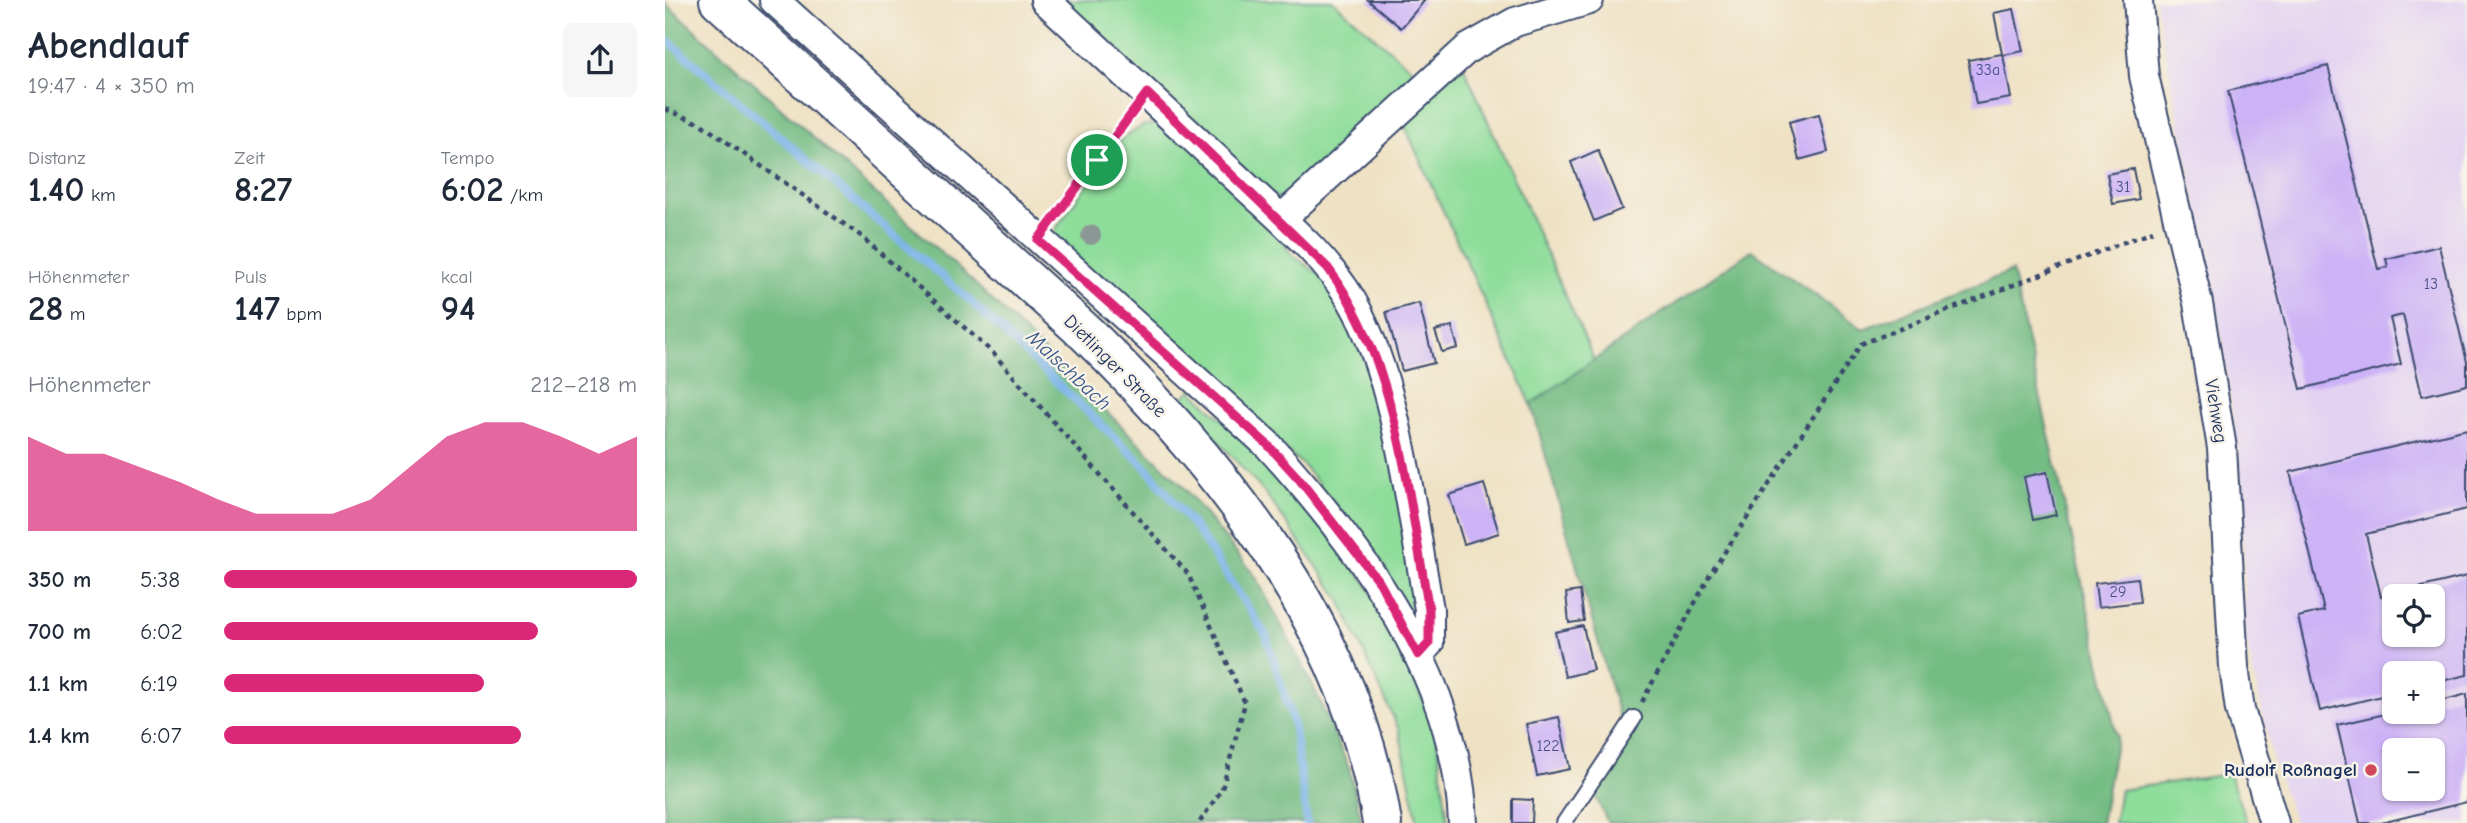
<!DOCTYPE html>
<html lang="de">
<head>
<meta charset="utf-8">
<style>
  :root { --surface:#fff; --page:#f6f6f7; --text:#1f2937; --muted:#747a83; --accent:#db2777 }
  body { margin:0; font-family:"Comic Neue",sans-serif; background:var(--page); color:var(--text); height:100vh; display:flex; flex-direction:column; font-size:26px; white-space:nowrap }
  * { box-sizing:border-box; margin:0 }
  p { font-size:23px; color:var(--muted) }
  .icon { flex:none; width:38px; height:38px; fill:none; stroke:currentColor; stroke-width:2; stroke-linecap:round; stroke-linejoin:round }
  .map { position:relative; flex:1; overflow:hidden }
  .side { display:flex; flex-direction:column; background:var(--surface); width:665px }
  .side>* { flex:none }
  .controls { position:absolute; left:1717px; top:584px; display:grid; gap:14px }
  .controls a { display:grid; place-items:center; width:63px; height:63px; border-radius:10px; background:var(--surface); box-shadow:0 2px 5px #0004; font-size:35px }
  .pin { position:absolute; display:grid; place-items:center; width:60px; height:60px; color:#fff; margin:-30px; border:4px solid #fff; border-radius:50%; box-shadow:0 2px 7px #0007 }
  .round { display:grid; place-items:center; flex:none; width:74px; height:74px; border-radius:10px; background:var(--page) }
  .headline { display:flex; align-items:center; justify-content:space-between; height:119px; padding:0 28px }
  h1 { font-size:38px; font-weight:600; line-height:52px }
  .metrics { display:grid; grid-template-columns:repeat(3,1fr); gap:10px; height:119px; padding:7px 28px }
  .metrics div { display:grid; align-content:center }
  .metrics b { font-size:35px; font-weight:600 }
  .metrics small { font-size:19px; font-weight:400 }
  .metrics p { font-size:19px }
  .chart { height:196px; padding:14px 28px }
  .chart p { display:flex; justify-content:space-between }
  .chart svg { width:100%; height:126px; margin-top:7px; fill:var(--accent); opacity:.7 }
  ul { padding:0 28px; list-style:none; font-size:23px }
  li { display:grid; grid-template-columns:112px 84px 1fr; align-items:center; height:52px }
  li i { height:18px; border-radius:9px; background:var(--accent) }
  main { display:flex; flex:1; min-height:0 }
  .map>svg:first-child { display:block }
  .built { fill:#e3d3f2; fill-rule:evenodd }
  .green { fill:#8fdd9b; stroke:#55867c; stroke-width:2 }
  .forest { fill:#73bc83; stroke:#477670; stroke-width:2 }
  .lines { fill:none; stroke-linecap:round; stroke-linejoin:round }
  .stream { stroke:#78b2e9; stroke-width:8 }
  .building { fill:#ccb2f6; fill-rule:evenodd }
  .service-casing { stroke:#3b4a6d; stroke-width:18 }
  .minor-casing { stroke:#3b4a6d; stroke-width:32 }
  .secondary-casing { stroke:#3b4a6d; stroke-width:42 }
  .path { stroke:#3b4a6d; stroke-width:4.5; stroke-dasharray:5 5; stroke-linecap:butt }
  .service { stroke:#fff; stroke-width:14 }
  .minor { stroke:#fff; stroke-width:28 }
  .secondary { stroke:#fff; stroke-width:38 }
  .tree { fill:#8a9794 }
  .route-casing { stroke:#fff; stroke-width:14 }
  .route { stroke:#db2777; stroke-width:9 }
  .poi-dot { fill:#d1495b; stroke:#f7f3e8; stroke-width:2.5 }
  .labels { text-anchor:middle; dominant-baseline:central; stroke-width:5; stroke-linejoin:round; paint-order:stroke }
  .number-label { font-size:16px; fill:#475084 }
  .street-label { font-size:19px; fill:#1b2f5e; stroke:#f7f3e8 }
  .poi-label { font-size:19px; font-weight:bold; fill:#1b2f5e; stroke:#f7f3e8; text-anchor:end }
  .water-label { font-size:21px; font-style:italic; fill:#375688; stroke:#f7f3e8 }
</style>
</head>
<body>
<main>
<section class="side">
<div class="headline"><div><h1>Abendlauf</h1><p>19:47 · 4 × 350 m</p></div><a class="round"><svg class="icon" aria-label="share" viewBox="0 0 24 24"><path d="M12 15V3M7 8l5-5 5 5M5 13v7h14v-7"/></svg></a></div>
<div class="metrics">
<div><p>Distanz</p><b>1.40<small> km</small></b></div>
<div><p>Zeit</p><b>8:27</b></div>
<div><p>Tempo</p><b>6:02<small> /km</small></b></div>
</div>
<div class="metrics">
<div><p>Höhenmeter</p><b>28<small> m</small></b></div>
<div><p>Puls</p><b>147<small> bpm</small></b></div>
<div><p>kcal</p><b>94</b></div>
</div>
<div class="chart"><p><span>Höhenmeter</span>212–218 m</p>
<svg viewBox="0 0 160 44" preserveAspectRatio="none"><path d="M0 44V11L10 17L20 17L30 22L40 27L50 33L60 38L70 38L80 38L90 33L100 22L110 11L120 6L130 6L140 11L150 17L160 11V44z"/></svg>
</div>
<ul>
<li><b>350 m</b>5:38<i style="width:100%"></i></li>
<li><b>700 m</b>6:02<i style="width:76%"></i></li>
<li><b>1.1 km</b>6:19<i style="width:63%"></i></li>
<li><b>1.4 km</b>6:07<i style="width:72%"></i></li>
</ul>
</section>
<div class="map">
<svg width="1802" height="823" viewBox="0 0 1802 823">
  <rect width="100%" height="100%" fill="#f7f3e8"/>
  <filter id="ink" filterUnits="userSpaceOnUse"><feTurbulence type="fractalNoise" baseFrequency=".0143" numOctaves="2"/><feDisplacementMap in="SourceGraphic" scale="14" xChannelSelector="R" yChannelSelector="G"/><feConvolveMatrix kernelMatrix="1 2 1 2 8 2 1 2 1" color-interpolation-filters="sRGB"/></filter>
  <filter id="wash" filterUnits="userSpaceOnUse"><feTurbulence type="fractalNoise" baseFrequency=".00686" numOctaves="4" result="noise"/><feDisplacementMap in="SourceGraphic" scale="28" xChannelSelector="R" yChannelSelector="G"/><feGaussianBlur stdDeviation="1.57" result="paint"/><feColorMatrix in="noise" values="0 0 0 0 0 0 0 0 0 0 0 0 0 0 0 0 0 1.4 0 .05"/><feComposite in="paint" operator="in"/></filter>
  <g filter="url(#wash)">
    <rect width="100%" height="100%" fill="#efe2c4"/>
    <path class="built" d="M1490,0h312v823h-172l-22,-63 -27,-121 -5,-168 -20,-141zM1729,597h39v38h-39zM1729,674h39v38h-39zM1729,751h39v38h-39z"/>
    <path class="green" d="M393,0h274l90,78 -125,115 -21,5z
      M798,65l132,297 -64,42 -130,-286z
      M507,123l99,96 19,34 30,22 24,28 40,112 33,161 -1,49 -38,-69 -75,-91 -245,-217 -3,-18 61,-87 28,-18z
      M526,390l103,97 76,102 65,136 13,98h-30l-19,-93 -60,-132 -73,-104 -85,-94z
      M1564,774l18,49h-133l6,-33z"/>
    <path class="forest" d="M0,3l304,275 214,208 73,91 58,111 35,80 13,55h-697z
      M1087,250l111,79 149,-58 105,467 -16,85h-493l-13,-28 38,-62 -12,-10 -90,-319z"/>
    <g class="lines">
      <path class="stream" d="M0,38l301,259 180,170 52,65 68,103 27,87 14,101"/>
    </g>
    <g id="blocks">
      <path class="building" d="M703,0h57l-24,28z
        M1349,9l9,42 -20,4 8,43 -35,6 -8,-44 34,-6 -8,-41z
        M1663,66l50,203 10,-2 -2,-8 53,-13 28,116v23l-45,11 -19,-81 -13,3 11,46 -100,25 -73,-298z
        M1154,114l9,38 -29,8 -10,-38z
        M933,150l24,59 -28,12 -23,-59z
        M1468,169l6,30 -26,5 -6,-30z
        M754,303l15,60 -32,8 -16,-59z
        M787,326l6,22 -16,4 -7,-21z
        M1802,429v80l-101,25 15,63 86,-21v99l-34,8v-9h-39v19l-74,18 -22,-94 26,-6 -34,-139zM1729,597h39v38h-39z
        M1382,472l9,43 -23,5 -9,-43z
        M819,484l15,49 -35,11 -15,-49z
        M1472,578l3,24 -42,5 -3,-24z
        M915,591l4,30 -15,2 -3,-30z
        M918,626l10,44 -28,7 -10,-45z
        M1802,694v108l-86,21h-21l-23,-98 57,-13h39v-9zM1729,751h39v38h-39z
        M894,717l11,52 -33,7 -11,-52z
        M848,799l20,1 -1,23h-19z"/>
    </g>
  </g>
  <g filter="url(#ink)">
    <use href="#blocks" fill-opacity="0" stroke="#3b4a6d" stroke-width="2"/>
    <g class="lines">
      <g class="service-casing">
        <path id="service" d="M899,823l70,-105"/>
      </g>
      <g class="minor-casing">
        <path id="minor" d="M109,0l494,445c95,105 189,231 195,378
          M380,0c65,60 130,120 195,181 38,36 85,74 112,120 46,80 60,216 77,308v34l-11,12
          M1473,0l6,76 54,227 24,145 12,219 6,43 34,113
          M616,219l186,-170 48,-27 74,-22"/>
      </g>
      <g class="secondary-casing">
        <path id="secondary" d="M54,0l369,335c136,133 265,295 294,488"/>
      </g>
      <path class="path" d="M0,109l36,15 160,112 131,116 196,222 57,129 -23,86 -23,34
        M391,217l75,-103
        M977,702l69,-129 150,-229 292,-113"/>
      <use href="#service" class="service"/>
      <use href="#minor" class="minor"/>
      <use href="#secondary" class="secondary"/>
    </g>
    <circle class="tree" cx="426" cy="235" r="10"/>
  </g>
  <g class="lines" filter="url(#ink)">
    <g class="route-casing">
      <path id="route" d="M482,93l181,175c71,96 79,226 101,341v34l-11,12 -38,-72 -81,-104 -31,-34 -230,-205z"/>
    </g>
    <use href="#route" class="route"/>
  </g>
  <circle class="poi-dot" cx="1706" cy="770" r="7"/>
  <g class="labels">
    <g class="number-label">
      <text x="1323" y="70">33a</text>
      <text x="1458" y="187">31</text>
      <text x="1766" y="284">13</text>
      <text x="1453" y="592">29</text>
      <text x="883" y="746">122</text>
    </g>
    <g class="street-label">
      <text transform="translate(450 366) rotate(45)">Dietlinger Straße</text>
      <text transform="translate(1551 411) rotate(81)">Viehweg</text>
    </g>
    <g class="poi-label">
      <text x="1692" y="770">Rudolf Roßnagel</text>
    </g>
    <g class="water-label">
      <text transform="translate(404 370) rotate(43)">Malschbach</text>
    </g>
  </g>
</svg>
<div class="controls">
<a><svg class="icon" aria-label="locate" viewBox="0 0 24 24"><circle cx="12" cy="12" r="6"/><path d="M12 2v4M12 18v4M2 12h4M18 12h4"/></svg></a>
<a>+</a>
<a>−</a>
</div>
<div class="pin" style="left:432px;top:160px;background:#1e9e55"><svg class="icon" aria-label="arrive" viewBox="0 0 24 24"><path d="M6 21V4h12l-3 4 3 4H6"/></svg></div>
</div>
</main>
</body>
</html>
